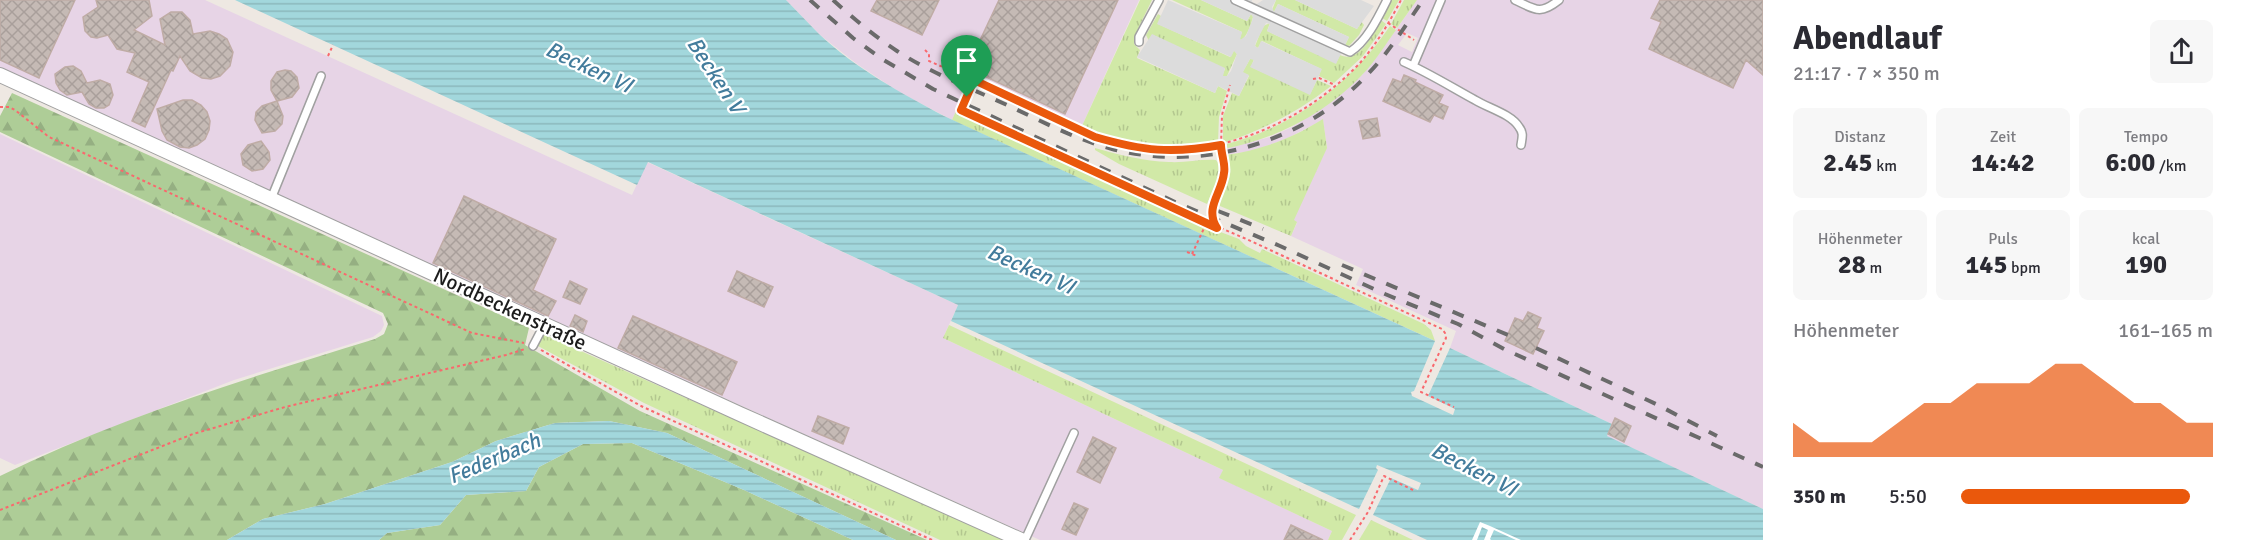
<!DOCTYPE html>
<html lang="de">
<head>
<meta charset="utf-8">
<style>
  :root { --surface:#fff; --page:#f7f7f7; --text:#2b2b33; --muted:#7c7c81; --accent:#ea580c }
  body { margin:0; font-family:Signika,sans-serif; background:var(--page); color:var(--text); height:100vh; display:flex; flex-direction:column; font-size:22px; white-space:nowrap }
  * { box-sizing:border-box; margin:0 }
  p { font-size:20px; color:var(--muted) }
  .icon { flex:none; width:33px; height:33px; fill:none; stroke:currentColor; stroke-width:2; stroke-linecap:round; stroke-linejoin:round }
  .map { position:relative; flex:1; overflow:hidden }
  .side { display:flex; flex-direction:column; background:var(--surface); width:480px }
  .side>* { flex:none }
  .pin { position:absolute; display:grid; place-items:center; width:51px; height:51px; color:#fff; margin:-62px -26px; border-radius:50% 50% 50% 0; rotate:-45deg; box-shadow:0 0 6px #0007 }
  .pin .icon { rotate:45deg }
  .round { display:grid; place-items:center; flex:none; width:63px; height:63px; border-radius:9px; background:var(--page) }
  .overview { display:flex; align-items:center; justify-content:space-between; height:102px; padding:0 30px }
  h1 { font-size:33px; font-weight:700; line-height:45px }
  .metrics { display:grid; grid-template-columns:repeat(3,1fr); gap:9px; height:102px; padding:6px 30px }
  .metrics div { display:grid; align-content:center; border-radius:9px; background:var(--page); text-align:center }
  .metrics b { font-size:26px; font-weight:700 }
  .metrics small { font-size:16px; font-weight:400 }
  .metrics p { font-size:16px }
  .chart { height:168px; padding:12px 30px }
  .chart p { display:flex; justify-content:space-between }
  .chart svg { width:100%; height:108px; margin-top:6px; fill:var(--accent); opacity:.7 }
  ul { padding:0 30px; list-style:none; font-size:20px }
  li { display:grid; grid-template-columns:96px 72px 1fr; align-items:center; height:45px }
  li i { height:15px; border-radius:8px; background:var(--accent) }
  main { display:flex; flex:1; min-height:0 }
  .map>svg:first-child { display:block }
  .industrial { fill:#e7d4e6; fill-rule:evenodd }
  .grass { fill:url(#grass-tufts) }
  .forest { fill:url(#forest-firs) }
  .parking { fill:#dcdcdc }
  .water { fill:url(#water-rules) }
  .pier { fill:#fff }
  .building { fill:url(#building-cross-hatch); stroke:#bfaca5; stroke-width:1.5 }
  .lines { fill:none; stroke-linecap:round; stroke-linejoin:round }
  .service-casing { stroke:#a0a0a0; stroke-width:10 }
  .minor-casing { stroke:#a0a0a0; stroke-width:16 }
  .path { stroke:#f9686d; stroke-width:2; stroke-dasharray:3 3; stroke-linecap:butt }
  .service { stroke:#fff; stroke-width:7 }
  .minor { stroke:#fff; stroke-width:14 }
  .rail { stroke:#6a6a6a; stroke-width:4; stroke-dasharray:12 12; stroke-linecap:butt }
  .route-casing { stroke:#fff; stroke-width:12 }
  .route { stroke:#ea580c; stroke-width:8 }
  .labels { text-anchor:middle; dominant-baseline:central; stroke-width:4.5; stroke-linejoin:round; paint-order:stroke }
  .street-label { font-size:21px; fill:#1c1c1c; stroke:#fff }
  .water-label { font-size:22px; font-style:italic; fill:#437c9c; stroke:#fff }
</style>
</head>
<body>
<main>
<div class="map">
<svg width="1763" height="540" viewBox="0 0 1763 540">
  <defs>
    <pattern id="grass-tufts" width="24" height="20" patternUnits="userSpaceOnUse" patternTransform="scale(1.5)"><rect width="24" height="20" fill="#d1e9a7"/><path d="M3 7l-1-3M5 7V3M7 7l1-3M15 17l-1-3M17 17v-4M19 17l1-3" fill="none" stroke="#b3c78f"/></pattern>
    <pattern id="forest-firs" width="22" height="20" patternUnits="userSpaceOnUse" patternTransform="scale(1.5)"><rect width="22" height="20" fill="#aecd97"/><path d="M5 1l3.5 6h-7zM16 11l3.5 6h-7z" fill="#95af82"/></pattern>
    <pattern id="water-rules" width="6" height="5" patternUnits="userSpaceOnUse" patternTransform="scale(1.5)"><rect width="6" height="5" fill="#a2d7dc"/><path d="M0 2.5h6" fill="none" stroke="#8bb8bc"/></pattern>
    <pattern id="building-cross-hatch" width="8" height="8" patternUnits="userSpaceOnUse" patternTransform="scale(1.5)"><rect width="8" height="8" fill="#c5bab5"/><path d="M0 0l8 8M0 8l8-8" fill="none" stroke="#a99f9b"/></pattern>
  </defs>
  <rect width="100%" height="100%" fill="#eee8e2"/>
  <path class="industrial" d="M0,0h205l427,195 15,-33 311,143 -15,33 280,132 -3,8 112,53 -4,9h-288l-766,-344 -274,-128z
    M786,0h353l-58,128 -108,-51 -21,43 -53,-28 -42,-28 -37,-29z
    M1417,0h346v509l-157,-73 6,-12 -162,-76 6,-17 -100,-46 7,-16 -72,-33 6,-13 -4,-3 34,-73 -4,-27 -39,20 -32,11 -27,4 -1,-6 46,-12 22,-10 50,-34 20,-18 16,-20zM1407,33l11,5 -6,14 -14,-7z
    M0,134l382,182 2,9 -3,6 -8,6 -139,43 -219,85 -15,-7z"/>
  <path class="grass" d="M1140,0h12l-17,35 -1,9 6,6 -3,8 78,35 3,-7 9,5 -8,26 -1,26c-47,7 -93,5 -137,-15z
    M1172,0h29l46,21 4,-7 2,3c-2,8 -5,16 -10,22l-4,1 3,-8z
    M1276,0h19l62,29 4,-8 3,4 -5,10 -10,11 -4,-1 4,-8 -71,-33 -4,8 -2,-2z
    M1391,0h8l-12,21 -5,-3z
    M1404,0h13l-20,28 -6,-4z
    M1158,14l3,2 -3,8 72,33 4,-7 3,4 -10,22h-5l3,-7 -73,-34 -3,6 -3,-6z
    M1381,20l5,4 -23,32 -29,27 -15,-7 2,-7 -59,-28 -4,7 -3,-2 8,-20 7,-3 -3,8 69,32 4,-8c20,9 32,-21 41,-35z
    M1390,26l6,4c-11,15 -21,32 -34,45 -37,39 -86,64 -138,74l-1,-4c69,-17 127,-60 167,-119z
    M1250,59h4l-3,8 59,27 7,-14 14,6c-33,26 -68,44 -108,57v-27l9,-23 7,3 10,-20 -7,-3z
    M956,111l238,111 45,17 7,7 14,7 2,-4 162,75 7,6 4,11 -483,-221z
    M1323,119l4,29 -33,72 3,2 -6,14 -71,-30c-2,-23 20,-24 5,-51 36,-5 66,-16 98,-36z
    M1095,148c24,7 49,13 74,14 16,1 31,-3 47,-2l4,5 -2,13 -11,26 -88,-40 -24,-14z
    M949,325l407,190 -14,25h-14l4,-9 -113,-53 4,-8 -280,-132z
    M545,335l459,205h-64l-296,-137 -106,-57 4,-10z
    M1371,520l42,20h-54z"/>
  <path class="forest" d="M12,93l517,235 -4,17 115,66 287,129h-31l-229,-107 -58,-12 -54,2 -59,18 -44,21 -127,42 -62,15 -36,21h-227v-64c120,-59 248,-98 375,-137l9,-5 4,-10 -5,-11 -383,-181v-16z
    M632,443l112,47 109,50h-474l8,-7 53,-8 26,-30 60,-4 13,-24 44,-23z"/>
  <path class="parking" d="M1168,0l74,32 -2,8 6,-4 6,-15 1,-4 -2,-3 -4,7 -46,-21h51v2l5,2 6,-4h13l-4,7 2,5 4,-8 71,33 -13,27 -69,-33 3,-7 -4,-1 -10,19 -1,4 3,2 3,-7 61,28 -12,26 -60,-28 4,-7 -4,-1 -7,13 6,3 -10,21 -21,-10 -3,7 -78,-36 15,-23 73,34 -2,8h4l4,-5 6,-17 -3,-3 -3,6 -74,-33z
    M1295,0h66l13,6 -17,23z"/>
  <path class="water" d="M235,0h551c11,11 22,23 33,34 36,34 82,59 125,82l491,225 -21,50 -3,1 1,4 41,19 2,-6 -27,-13 22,-48 162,76 -5,12 156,73v31h-336l-54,-25 18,-37 27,12 3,-7 -44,-18 -1,3 2,2 -19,39 -408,-188 7,-16 -310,-143 -11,23z
    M609,421l58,12 229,107h-43l-109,-50 -112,-47 -49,1 -44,23 -13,24 -60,4 -26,30 -53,8 -8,7h-152l36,-21 62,-15 127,-42 44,-21 59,-18z"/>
  <path class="pier" d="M1480,522l10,4 31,14h-5l-22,-10 -4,9 1,1h-7l4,-10 -6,-3 -5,13h-5z"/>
  <path class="building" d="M0,0h75l-36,78 -39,-18z
    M96,0h53l3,16 -18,14 31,15 -5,-26 11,-7h11l8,8 3,14 17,-3 9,3 8,5 6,13 -3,14 -10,10 -9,3 -9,-1 -12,-7 -10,-15 -7,15 -2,-1 -26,57 -13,-6 17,-39 -22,-10 8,-19 -18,-4 -9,-14 -11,3 -6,-1 -6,-6 -2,-14 15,-10z
    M877,0h62l-17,35 -51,-24z
    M999,0h119l-53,114 -98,-46z
    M1660,0h103v75l-17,-15 -13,28 -84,-39 12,-27 -10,-4z
    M73,66l8,5 6,12 13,-3 10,4 3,11 -4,10 -5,3h-8l-7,-4 -7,-12 -15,3 -7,-5 -4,-7 -1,-9 10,-7z
    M285,70l6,1 6,6 2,11 -7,9 -15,4 -6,-11v-9l6,-9z
    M1404,75l12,5 -1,2 28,13 -4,8 9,4 -5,12 -9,-4 -4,7 -47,-21 10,-22 8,3z
    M183,100h9l9,5 6,7 3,9 -1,9 -4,9 -8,6 -8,3 -9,-1 -13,-7 -5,-9 -5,-22z
    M277,101l6,15 -1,8 -7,7 -13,2 -7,-13 1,-8 6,-6z
    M1377,118l3,18 -17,3 -4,-18z
    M261,141l8,11 1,8 -7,9 -11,2 -9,-6 -2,-11 7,-9z
    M464,196l92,43 -23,51 23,11 -8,15 -115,-53z
    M737,271l36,16 -9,20 -36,-16z
    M570,281l17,8 -7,15 -17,-7z
    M1528,312l13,6 -4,10 7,3 -11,23 -28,-13 10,-23 8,3z
    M575,315l12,6 -4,11 -13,-6z
    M633,316l104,46 -15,33 -104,-47z
    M818,416l31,12 -6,16 -31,-13z
    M1615,418l16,8 -7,16 -16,-8z
    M1093,437l23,11 -16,35 -23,-11z
    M1074,503l14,6 -12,26 -14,-6z
    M1291,525l32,15h-39z"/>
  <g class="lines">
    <g class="service-casing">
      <path id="service" d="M1235,0l115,52c17,-11 28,-34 37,-52
        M1515,0c21,10 25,15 44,0
        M1139,42v-5l20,-37
        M1404,62c25,11 47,25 71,38 13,8 36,14 44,27 5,6 3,11 2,18
        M1413,66l28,-66
        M271,199l50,-123
        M533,346l11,-21
        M1025,540l49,-107"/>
    </g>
    <g class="minor-casing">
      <path id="minor" d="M0,75l740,339 281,126"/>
    </g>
    <path class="path" d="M1388,23l26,17
      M925,50l4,4v7c37,16 74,33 111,51 24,10 46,23 71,30 90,25 184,-12 248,-78 17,-19 30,-41 42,-64
      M328,56l5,-11
      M1313,79l6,-1 16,7
      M974,80l-13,30 175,82 108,46 198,91 3,4 1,5 -25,54 33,15
      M0,107h9l6,3 34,27 423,196 52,10
      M1215,226l-3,-17 13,-40 -4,-24 1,-30 8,-30
      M1187,252l10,4
      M1192,254l14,-30
      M541,350l100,56 291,134
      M0,510l193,-76 92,-27 221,-52 19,-6
      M1350,540l18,-28 16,-36 31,15"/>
    <use href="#service" class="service"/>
    <use href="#minor" class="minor"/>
    <path class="rail" d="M810,0l43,38 29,21 51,30 242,113 105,44 105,48 73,30 46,25 259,118
      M833,0c20,18 41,36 64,51 34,22 73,37 110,54 34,16 68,34 105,44 89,23 190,-5 254,-73 22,-22 39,-50 57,-76
      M1218,211l45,18
      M1342,265l166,70
      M1536,348l120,56 61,32"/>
  </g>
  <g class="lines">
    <g class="route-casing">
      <path id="route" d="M974,80l121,57c48,14 77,17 126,8 0,9 5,20 3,28 -2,20 -20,35 -7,55l-256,-118z"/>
    </g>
    <use href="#route" class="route"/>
  </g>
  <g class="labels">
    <g class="street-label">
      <text transform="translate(510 309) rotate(25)">Nordbeckenstraße</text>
    </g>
    <g class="water-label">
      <text transform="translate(589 67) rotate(25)">Becken VI</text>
      <text transform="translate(716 75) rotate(57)">Becken V</text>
      <text transform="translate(1031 269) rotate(24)">Becken VI</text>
      <text transform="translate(494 458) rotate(-23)">Federbach</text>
      <text transform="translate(1474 469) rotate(27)">Becken VI</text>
    </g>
  </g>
</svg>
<div class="pin" style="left:967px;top:97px;background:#1e9e55"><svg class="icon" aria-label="arrive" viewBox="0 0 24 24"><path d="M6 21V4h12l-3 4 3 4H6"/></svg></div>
</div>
<section class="side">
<div class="overview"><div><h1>Abendlauf</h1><p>21:17 · 7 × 350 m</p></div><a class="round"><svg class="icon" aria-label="share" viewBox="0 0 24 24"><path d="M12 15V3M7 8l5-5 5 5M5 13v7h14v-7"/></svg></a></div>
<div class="metrics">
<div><p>Distanz</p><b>2.45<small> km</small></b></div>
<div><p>Zeit</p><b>14:42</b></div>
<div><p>Tempo</p><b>6:00<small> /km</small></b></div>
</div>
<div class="metrics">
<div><p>Höhenmeter</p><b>28<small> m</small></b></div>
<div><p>Puls</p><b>145<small> bpm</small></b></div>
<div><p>kcal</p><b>190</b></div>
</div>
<div class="chart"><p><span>Höhenmeter</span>161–165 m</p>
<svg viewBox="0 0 160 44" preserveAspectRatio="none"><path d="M0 44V30L10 38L20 38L30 38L40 30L50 22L60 22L70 14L80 14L90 14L100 6L110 6L120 14L130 22L140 22L150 30L160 30V44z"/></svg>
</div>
<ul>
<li><b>350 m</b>5:50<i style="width:91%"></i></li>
</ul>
</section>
</main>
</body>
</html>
